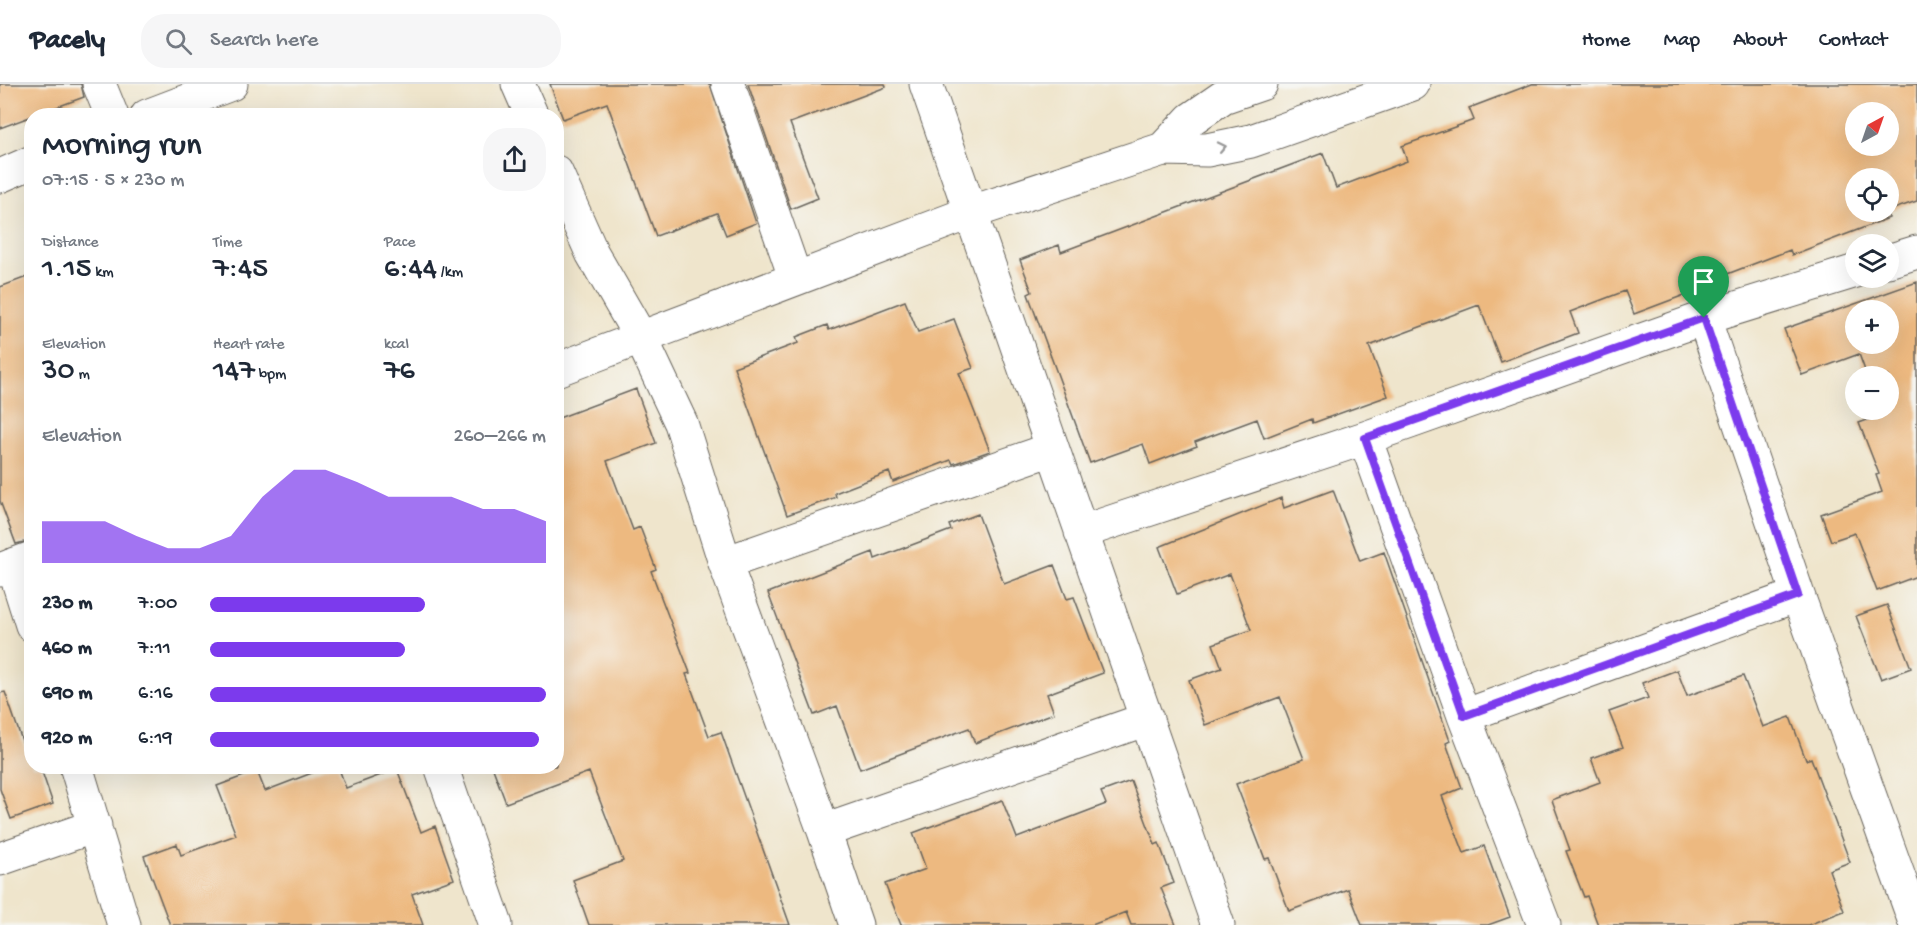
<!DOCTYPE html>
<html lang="en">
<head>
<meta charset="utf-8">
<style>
  :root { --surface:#fff; --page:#f6f6f7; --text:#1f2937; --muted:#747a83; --line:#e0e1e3; --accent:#7c3aed }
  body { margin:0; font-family:"Gochi Hand",sans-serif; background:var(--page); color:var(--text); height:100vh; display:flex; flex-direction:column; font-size:22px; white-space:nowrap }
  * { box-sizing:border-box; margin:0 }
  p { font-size:20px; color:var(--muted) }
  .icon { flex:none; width:33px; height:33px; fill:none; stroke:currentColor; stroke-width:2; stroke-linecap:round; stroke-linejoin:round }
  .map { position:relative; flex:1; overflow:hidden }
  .panel { position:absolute; left:24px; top:24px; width:540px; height:666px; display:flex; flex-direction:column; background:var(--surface); border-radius:24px; box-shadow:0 6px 24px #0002 }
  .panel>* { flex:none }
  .needle { width:39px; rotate:40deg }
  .buttons { position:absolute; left:1845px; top:18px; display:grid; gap:12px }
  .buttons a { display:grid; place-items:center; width:54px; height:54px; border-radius:50%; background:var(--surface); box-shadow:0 6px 24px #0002; font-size:30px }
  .pin { position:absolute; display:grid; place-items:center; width:51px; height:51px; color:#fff; margin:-62px -26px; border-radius:50% 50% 50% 0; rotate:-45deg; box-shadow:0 0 6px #0007 }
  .pin .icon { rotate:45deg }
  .round { display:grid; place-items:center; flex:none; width:63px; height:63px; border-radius:24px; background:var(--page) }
  .summary { display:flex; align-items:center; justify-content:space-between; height:102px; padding:0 18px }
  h1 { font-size:33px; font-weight:600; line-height:45px }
  .metrics { display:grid; grid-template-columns:repeat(3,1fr); gap:9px; height:102px; padding:6px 18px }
  .metrics div { display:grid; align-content:center }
  .metrics b { font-size:30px; font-weight:600 }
  .metrics small { font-size:16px; font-weight:400 }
  .metrics p { font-size:16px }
  .chart { height:168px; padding:12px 18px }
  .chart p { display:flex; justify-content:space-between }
  .chart svg { width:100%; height:108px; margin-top:6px; fill:var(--accent); opacity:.7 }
  ul { padding:0 18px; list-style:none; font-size:20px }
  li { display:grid; grid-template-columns:96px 72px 1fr; align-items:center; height:45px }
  li i { height:15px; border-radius:8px; background:var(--accent) }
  header { display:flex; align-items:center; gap:36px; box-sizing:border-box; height:84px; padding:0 30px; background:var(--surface); border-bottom:2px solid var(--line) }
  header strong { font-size:28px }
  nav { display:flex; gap:33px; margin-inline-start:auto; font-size:21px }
  .search { width:420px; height:54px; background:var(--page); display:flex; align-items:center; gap:15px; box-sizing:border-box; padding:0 21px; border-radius:24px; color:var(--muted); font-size:22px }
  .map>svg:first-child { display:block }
  .building { fill:#edb980; fill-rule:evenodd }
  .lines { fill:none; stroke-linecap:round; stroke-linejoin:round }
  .minor-casing { stroke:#66625a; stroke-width:35 }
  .tertiary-casing { stroke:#66625a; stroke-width:35 }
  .minor { stroke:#fff; stroke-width:33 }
  .tertiary { stroke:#fff; stroke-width:33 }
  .oneway { stroke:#999 }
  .route-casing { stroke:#fff; stroke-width:12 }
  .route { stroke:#7c3aed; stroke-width:8 }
</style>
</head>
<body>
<header>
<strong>Pacely</strong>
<div class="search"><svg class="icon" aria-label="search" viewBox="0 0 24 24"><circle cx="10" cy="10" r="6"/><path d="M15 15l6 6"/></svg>Search here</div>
<nav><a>Home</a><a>Map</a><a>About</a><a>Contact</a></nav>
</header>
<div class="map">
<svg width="1917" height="841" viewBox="0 0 1917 841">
  <rect width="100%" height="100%" fill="#f6f6f2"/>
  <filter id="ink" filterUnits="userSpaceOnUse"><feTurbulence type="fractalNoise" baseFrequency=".0167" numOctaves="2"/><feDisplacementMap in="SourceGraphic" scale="12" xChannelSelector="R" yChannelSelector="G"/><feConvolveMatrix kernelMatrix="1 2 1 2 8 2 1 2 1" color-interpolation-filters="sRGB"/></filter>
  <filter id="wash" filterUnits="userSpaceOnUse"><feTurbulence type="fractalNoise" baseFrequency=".008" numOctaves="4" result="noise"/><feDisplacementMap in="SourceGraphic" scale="24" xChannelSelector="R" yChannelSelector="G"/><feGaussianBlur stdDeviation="1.35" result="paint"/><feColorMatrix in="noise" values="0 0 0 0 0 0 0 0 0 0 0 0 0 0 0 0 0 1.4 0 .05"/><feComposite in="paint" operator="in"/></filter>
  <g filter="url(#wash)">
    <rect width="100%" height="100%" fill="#efe5cc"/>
    <g id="blocks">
      <path class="building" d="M0,0h81l3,13 -84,31z
        M550,0h160l46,139 -30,12 -9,-22 -61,23 -49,-133 -44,16z
        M748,0h137l1,3 -96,36 28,75 -27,11z
        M1532,0h385v117l-29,10v-33h-32v34h32l1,6 -97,37 -2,-5 -81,31 2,4 -77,29 -9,-23 -55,21 8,21 -77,29 -22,-57 -110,41 19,50 -75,27 -1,-4 -48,19 -7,-19 -62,23 2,4 -47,18 -7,-20 -53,19 -62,-169 4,-2 -12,-32 39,-15 2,7 262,-99 13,35 71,-27 -5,-15 72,-26 -5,-12zM1856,28h32v34h-32z
        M32,191v265l-16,4 -16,-43v-214z
        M1917,198v294l-40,15 -22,-58 -24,8 -10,-27 61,-22 -6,-17 3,-1 -20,-51 22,-8 -2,-5h9v-34h-21l-8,-22 -57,21 -18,-46zM1856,226h32v34h-32z
        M905,217l13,31 36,-13 19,49 -14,5 31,78 -37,13 -2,-4 -58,22 -4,-10 -54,21 1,4 -49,18 -53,-148 64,-24 -2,-6 31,-12 2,5z
        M636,305l20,54 -49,18 26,69 7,-3 16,42 -5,2 39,102 -4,1 23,62 12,-4 69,193h-201l-16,-45 50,-19 -34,-89 -83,31 -14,-37h64v-347z
        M1333,406l27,71 24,-9 66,189 -4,2 16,45 -20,8 22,57 20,-7 26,71 -22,8h-126l-14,-36 -59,22 -20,-53 -4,1 -29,-75 68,-25 -24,-62 -75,28 -16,-45 33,-12 -9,-24 38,-14 -21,-56 -53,20 -18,-47 122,-49 3,10z
        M978,430l26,70 50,-19 13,34 7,-2 29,76 -56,21 7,19 -79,30 -6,-15 -109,41 -23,-63 -23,9 -46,-122 105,-41 2,7 76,-29 -2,-5z
        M1887,521l24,63 -30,11 -25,-63z
        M1677,586l10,26 56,-20 20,51 27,-10 16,43 5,-2 39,104 -21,8 15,41 -36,14h-210l-11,-29 -3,1 -18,-46 4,-1 -18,-50 48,-18 -9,-24 32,-11 -14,-35 39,-14 -6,-15z
        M5,608l21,60 6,-2v16h8l13,38 -42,15 -11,-30v-96z
        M330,682h8l8,22 51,-19 24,63 14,-6 19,53 -42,15 11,31h-253l-26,-69 33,-12 4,11 55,-20 -19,-49 40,-15 8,20z
        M1131,697l24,64 4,-2 15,40 -13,5 15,37h-45l-5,-13 -34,13h-191l-16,-41 41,-15 -13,-36 89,-33 15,38 89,-34 -5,-12z"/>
    </g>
  </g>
  <g filter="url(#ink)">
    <use href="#blocks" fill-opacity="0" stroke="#66625a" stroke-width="1.5"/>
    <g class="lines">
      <g class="minor-casing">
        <path id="minor" d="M99,0l13,32
          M518,0l14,32
          M728,0l67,193
          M926,0l292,841
          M147,32l84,-32
          M556,88l36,81 49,85 40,85 44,140 99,268 32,94
          M0,92l32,-14
          M1888,177l29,-9
          M1704,234l94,277 118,330
          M1365,354l99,278 80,209
          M1081,448l284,-94 339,-120 152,-47
          M725,479l327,-114
          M13,481l19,60
          M1464,632l334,-121
          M76,682l48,159
          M441,682l55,159
          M824,747l323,-112
          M0,775l95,-33"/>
      </g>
      <g class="tertiary-casing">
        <path id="tertiary" d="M1163,65l28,-30 32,-22 38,-13
          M556,286l416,-158 191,-63 44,1 44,-9 162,-57
          M0,486l32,-12"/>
      </g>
      <use href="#minor" class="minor"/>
      <use href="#tertiary" class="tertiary"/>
    </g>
    <defs><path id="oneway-chevron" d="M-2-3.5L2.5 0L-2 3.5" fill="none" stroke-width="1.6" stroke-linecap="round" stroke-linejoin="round" transform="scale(1.5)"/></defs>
    <use class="oneway" href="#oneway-chevron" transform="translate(1222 63) rotate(-12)"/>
  </g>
  <g class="lines" filter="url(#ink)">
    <g class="route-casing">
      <path id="route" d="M1704,234l94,277 -334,121 -99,-278z"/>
    </g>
    <use href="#route" class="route"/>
  </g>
</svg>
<div class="buttons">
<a><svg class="needle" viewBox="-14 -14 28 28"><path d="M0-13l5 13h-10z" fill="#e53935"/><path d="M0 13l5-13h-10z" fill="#747a83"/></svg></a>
<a><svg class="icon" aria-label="locate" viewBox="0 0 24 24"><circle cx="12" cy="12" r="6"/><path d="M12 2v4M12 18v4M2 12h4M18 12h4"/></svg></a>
<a><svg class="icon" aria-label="layers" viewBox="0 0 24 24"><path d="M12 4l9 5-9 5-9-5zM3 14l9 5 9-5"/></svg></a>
<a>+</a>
<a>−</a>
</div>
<div class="pin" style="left:1704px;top:234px;background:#1e9e55"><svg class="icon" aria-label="arrive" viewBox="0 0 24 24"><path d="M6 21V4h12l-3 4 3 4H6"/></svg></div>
<section class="panel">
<div class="summary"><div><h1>Morning run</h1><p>07:15 · 5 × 230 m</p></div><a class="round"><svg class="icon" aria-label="share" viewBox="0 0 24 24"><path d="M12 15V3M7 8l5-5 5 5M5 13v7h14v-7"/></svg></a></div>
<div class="metrics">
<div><p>Distance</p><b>1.15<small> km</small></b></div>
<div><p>Time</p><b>7:45</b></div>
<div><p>Pace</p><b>6:44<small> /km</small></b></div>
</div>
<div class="metrics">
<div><p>Elevation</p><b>30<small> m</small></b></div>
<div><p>Heart rate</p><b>147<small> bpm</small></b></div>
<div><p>kcal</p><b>76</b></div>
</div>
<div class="chart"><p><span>Elevation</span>260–266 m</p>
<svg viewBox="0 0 160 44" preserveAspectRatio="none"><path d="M0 44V27L10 27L20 27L30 33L40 38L50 38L60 33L70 17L80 6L90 6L100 11L110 17L120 17L130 17L140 22L150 22L160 27V44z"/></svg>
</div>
<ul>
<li><b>230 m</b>7:00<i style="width:64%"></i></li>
<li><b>460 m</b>7:11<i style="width:58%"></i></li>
<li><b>690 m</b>6:16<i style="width:100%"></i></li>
<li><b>920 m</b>6:19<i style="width:98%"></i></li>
</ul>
</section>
</div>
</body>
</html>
